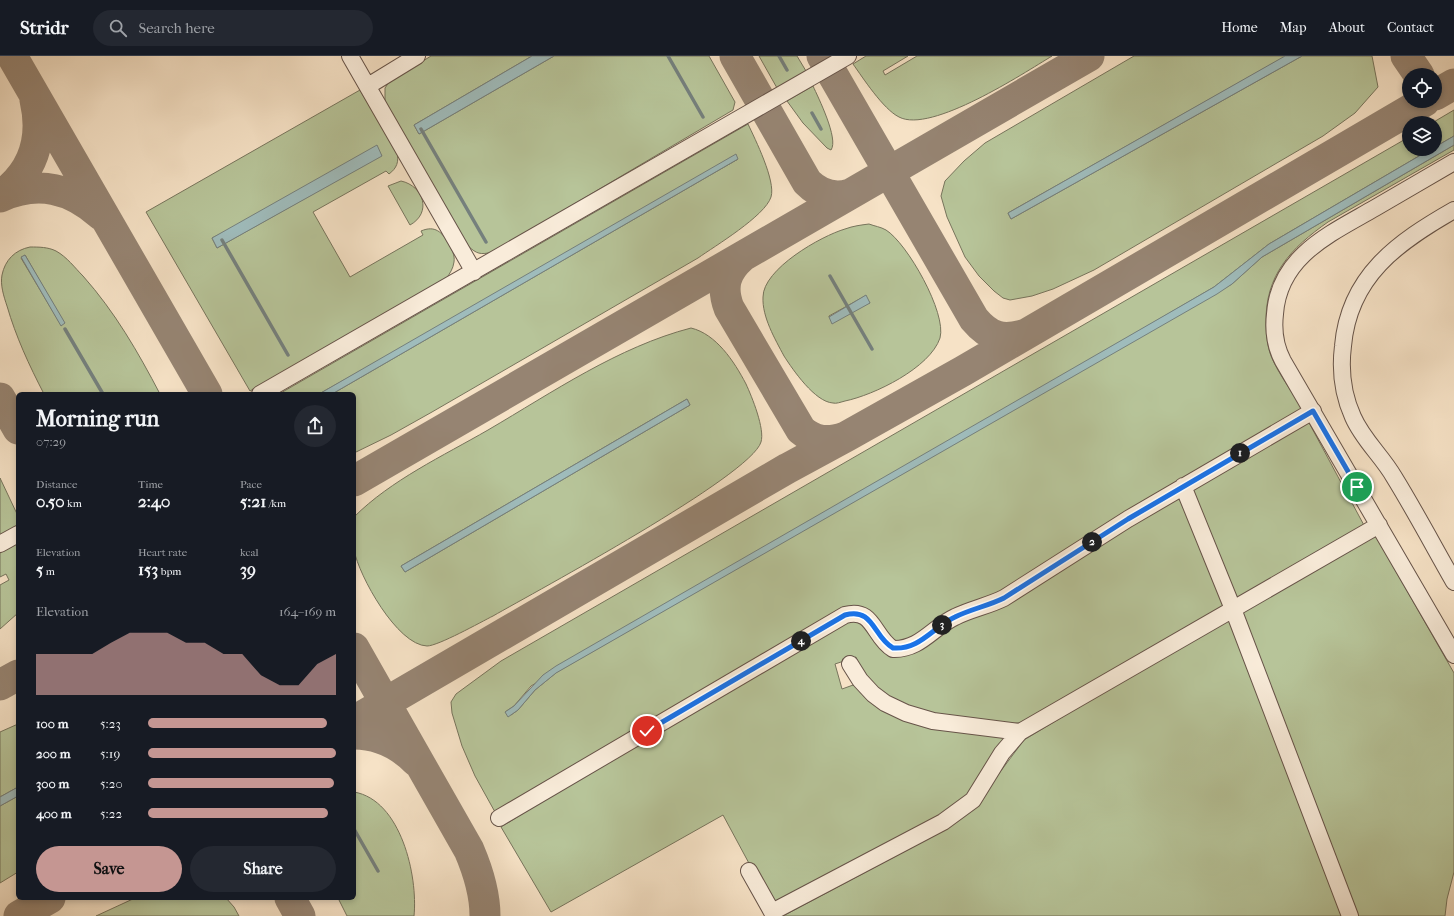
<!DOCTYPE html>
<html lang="en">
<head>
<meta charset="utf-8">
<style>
  :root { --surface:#171b24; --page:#242831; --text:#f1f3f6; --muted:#9ea1a6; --line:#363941; --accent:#c59692 }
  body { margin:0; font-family:"IM FELL French Canon",serif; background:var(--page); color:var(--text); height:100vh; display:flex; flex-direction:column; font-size:15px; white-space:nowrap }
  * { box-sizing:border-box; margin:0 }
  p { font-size:13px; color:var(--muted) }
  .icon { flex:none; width:22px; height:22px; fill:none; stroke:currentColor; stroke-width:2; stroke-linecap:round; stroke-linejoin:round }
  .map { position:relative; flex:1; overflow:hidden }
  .side { position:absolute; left:16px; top:336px; width:340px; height:508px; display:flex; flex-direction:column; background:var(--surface); border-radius:6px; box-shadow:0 2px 6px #0003 }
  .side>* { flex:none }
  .buttons { position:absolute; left:1402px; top:12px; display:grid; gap:8px }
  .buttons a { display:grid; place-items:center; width:40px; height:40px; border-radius:50%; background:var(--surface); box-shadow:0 2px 6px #0003; font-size:20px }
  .pin { position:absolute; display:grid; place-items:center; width:34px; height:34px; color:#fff; margin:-17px; border:2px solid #fff; border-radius:50%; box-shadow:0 1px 4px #0007 }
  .km { position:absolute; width:20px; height:20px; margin:-10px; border-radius:50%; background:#222; color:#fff; font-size:11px; line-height:20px; text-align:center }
  .round { display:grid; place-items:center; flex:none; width:42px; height:42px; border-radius:21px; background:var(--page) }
  .headline { display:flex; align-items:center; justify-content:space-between; height:68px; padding:0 20px }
  h1 { font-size:22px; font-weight:700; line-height:30px }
  .figures { display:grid; grid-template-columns:repeat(3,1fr); gap:6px; height:68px; padding:4px 20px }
  .figures div { display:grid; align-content:center }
  .figures b { font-size:17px; font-weight:700 }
  .figures small { font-size:11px; font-weight:400 }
  .figures p { font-size:11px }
  .chart { height:112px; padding:8px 20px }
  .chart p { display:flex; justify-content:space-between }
  .chart svg { width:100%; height:72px; margin-top:4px; fill:var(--accent); opacity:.7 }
  .cta { display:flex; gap:8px; margin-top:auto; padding:8px 20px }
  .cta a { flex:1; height:46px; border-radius:24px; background:var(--accent); color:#111; font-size:16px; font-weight:700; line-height:46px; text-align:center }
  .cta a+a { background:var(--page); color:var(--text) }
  ul { padding:0 20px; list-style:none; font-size:13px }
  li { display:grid; grid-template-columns:64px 48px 1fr; align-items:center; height:30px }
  li i { height:10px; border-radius:5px; background:var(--accent) }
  header { display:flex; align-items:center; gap:24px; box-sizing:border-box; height:56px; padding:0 20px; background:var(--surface); border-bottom:1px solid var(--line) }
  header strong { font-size:19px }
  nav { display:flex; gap:22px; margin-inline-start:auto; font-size:14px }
  .search { width:280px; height:36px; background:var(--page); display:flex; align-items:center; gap:10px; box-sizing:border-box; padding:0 14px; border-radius:22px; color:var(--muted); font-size:15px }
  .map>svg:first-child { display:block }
  .green { fill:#b7c499; stroke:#77745c; fill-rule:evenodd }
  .water { fill:#9fbcbc; stroke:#75807d }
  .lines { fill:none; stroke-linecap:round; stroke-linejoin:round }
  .stream { stroke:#75807d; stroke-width:3.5 }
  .taxiway { stroke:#968472; stroke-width:31 }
  .minor-casing { stroke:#675449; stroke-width:18 }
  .minor { stroke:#f9ecda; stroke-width:16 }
  .route-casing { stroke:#fff; stroke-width:8 }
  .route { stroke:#1a73e8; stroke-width:5 }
</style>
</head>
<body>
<header>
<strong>Stridr</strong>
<div class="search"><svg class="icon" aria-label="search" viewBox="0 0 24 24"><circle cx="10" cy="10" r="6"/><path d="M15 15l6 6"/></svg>Search here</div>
<nav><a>Home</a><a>Map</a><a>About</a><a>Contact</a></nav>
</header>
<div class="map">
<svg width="1454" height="860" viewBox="0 0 1454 860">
  <rect width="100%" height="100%" fill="#f6e2c6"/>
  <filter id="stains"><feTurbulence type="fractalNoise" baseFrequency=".005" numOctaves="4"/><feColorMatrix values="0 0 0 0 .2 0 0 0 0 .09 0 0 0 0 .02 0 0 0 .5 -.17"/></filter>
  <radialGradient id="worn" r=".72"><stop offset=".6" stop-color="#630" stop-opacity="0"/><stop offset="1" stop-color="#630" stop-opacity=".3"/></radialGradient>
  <path class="green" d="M431,0h101l-118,69 5,9 135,-78h155l26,46 -2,8 -240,142c-13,3 -16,2 -25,-6l-83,-144v-14l4,-6z
    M759,0h38l9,15 -29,17z
    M866,0h42l-25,15 2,4 32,-19h135c-28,17 -121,78 -153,61 -16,-8 -36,-39 -46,-53z
    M1134,0h152l-278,157 3,6 291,-163h70l6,31 -23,26 -32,23 -229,134 -41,19 -21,7 -22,4 -7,-2 -9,-7 -15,-15 -14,-19 -18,-40 -6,-21 4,-15 19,-20 21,-18z
    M813,30c5,11 26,53 18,64l-4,-2 -24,-25 -16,-22z
    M360,34l37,62c2,10 0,16 -8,22l-3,-3 -73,41 37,65 73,-42 -2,-4c14,-6 21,1 28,13 3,6 6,11 5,18 -1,7 -4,11 -8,17l-196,112 -104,-179zM382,99l-165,93 -5,-10z
    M1454,54v26l-19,11v-24h-3z
    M748,68c7,15 28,57 23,73 -6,19 -56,49 -73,61l-266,154 -41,23 -37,18v-59h-22l406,-235 -419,235h-40z
    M1409,81v12h22l-162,95 -55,43 -683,399 -17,20 -9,6 6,3 7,-5 17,-20 22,-18 675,-388 30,-27 192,-112v5l-126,72c-37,26 -63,53 -62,101 0,11 1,22 5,33 8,19 22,37 33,55l-284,173 -92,47 -34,13 -27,-35 -372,203 -20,-36 -13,-30 -10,-33 -1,-11 5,-8 45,-33z
    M401,125c23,5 31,32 9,44l-22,-39z
    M869,168c5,2 12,3 17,6 21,13 61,83 54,108 -10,30 -66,57 -95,63 -4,1 -9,3 -12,2 -18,-1 -40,-33 -49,-47 -9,-17 -22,-39 -21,-59 0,-28 58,-61 82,-68 8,-3 16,-4 24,-5zM865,240l5,7 -41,14v-1z
    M30,191c9,0 18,0 26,4 11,6 19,17 27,25 32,36 55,76 77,118h-116c-15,-29 -28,-57 -37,-88 -3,-9 -7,-21 -5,-31 3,-15 13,-25 28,-28zM25,199l39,68 -3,2 -40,-67z
    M691,272c25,6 43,33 55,56 6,13 19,45 15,58 -10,34 -226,150 -268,174 -12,6 -55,30 -66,30 -30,-1 -68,-70 -73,-96 -2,-10 0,-23 0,-33 37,-37 89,-61 134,-87 65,-38 130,-83 203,-102zM687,343l3,6 -285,167 -4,-6z
    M1307,363l59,110 -130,72 -47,-112z
    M0,422l18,38v9l-18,11z
    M1180,437l4,2 43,111 -194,113c-20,8 -40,4 -61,2 -13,-1 -27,-1 -40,-4 -33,-6 -64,-27 -76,-60l-21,7 7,25 14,-5 15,16 18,11 41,15 79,11 -47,64 -57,40 -133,65 -49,-91 -172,97 -50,-85 202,-125 144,-82c31,-7 24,45 57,33 18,-6 35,-20 51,-30l4,-5 28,-7 26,-13 117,-75z
    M1374,477l80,140v199l-7,27 -2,17h-89l-117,-304z
    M18,487v70l-18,16v-44l9,-5 -3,-6 -6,3v-24z
    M1229,560l116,300h-562l141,-75 67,-57 33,-44z
    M18,668v63l-18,10v-65z
    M354,736c47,8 64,84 60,124h-67l-9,-18h16z
    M18,740v76l-18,11v-77z
    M135,842h91l8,9 5,9h-143z"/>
  <path class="water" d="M532,0h22l-135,78 -5,-9z
    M1285,0h17l-291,163 -3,-6z
    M1454,80v9l-192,112 -30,27 -15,10 -661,379 -21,17 -17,20 -10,7 -3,-5 9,-6 29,-31 13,-9 658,-379 55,-43 162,-95h4v-2z
    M377,89l5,11 -165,92 -5,-10z
    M736,98l2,5 -406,235h-13z
    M25,199l40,68 -4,3 -40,-69z
    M866,239l4,8 -38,21 -3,-7z
    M687,343l3,6 -285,167 -4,-6z
    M18,731v9l-18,10v-9z"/>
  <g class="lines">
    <path class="stream" d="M668,0l35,61
      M779,0l8,14
      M812,57l9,16
      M421,73l65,113
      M222,184l66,115
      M830,220l42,73
      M65,273l38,65
      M354,773l24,42"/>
    <path class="taxiway" d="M12,0l195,338
      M735,0l72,126c12,12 27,17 43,12
      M822,0l152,263c16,19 29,22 52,15
      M1406,0l13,19
      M1435,39l19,-11
      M0,140c33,-23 44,-57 35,-96
      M0,141c38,-17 71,-9 101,18
      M742,201c-17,15 -21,30 -13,51l72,122c14,12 27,13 44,7
      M0,342l18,31
      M354,425l735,-425
      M354,592l115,202c9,21 16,43 16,66
      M0,629l18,-10
      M354,665l434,-253 59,-32 116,-65 462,-270
      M354,678c24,0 45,10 62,27
      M290,842l10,18
      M19,860l31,-18"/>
    <g class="minor-casing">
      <path id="minor" d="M350,0l124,216
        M368,30l49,-30
        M1454,106c-26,15 -53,31 -79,46 -45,26 -96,48 -100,106 -2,17 0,32 8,47l171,294
        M1454,154c-56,32 -105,66 -111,136 -3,24 0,49 10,71 10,23 29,39 41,60 21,34 40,70 60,105
        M260,338l588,-338
        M1183,430l50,123 117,307
        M0,488l18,-10
        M850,608l10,16 13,14 12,9 21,10 27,8 87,11 359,-207
        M499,762l346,-203c29,-8 28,22 48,34 27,1 40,-22 62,-32 16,-8 33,-11 49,-19l124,-79 185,-108
        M749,815l23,41 171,-90 30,-22 29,-47 18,-21"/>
    </g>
    <use href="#minor" class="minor"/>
  </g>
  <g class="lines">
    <g class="route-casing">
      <path id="route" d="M647,675l198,-116c29,-8 28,22 48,33 27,2 40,-21 62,-31 16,-8 33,-11 49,-19l124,-79 185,-108 44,76"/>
    </g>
    <use href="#route" class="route"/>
  </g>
  <rect width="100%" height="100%" filter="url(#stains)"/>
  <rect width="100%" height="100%" fill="url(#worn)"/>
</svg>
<div class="buttons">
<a><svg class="icon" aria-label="locate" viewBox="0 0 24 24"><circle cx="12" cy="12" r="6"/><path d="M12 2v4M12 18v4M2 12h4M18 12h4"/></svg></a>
<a><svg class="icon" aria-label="layers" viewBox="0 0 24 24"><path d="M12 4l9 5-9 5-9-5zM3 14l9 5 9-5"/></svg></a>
</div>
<div class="pin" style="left:1357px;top:431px;background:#1e9e55"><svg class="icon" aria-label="arrive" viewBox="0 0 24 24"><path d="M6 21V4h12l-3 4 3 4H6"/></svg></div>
<div class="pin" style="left:647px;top:675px;background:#d93025"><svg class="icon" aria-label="check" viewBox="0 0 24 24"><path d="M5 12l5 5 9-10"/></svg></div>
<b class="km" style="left:1240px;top:397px">1</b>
<b class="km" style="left:1092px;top:486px">2</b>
<b class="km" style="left:942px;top:569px">3</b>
<b class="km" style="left:801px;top:585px">4</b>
<section class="side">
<div class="headline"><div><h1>Morning run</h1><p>07:29</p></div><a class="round"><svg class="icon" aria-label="share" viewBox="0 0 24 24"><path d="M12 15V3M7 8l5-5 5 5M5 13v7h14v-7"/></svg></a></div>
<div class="figures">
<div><p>Distance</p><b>0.50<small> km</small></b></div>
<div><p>Time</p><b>2:40</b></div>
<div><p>Pace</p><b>5:21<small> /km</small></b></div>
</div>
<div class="figures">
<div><p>Elevation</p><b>5<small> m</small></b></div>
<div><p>Heart rate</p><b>153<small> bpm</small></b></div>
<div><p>kcal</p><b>39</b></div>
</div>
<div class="chart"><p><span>Elevation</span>164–169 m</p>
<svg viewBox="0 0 160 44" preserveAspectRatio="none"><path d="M0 44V19L10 19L20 19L30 19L40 12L50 6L60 6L70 6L80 12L90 12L100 19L110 19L120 32L130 38L140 38L150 25L160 19V44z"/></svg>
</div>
<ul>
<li><b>100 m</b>5:23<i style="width:95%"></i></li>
<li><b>200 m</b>5:19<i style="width:100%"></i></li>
<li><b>300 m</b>5:20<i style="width:99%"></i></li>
<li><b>400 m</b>5:22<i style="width:96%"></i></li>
</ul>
<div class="cta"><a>Save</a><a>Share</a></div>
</section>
</div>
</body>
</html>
